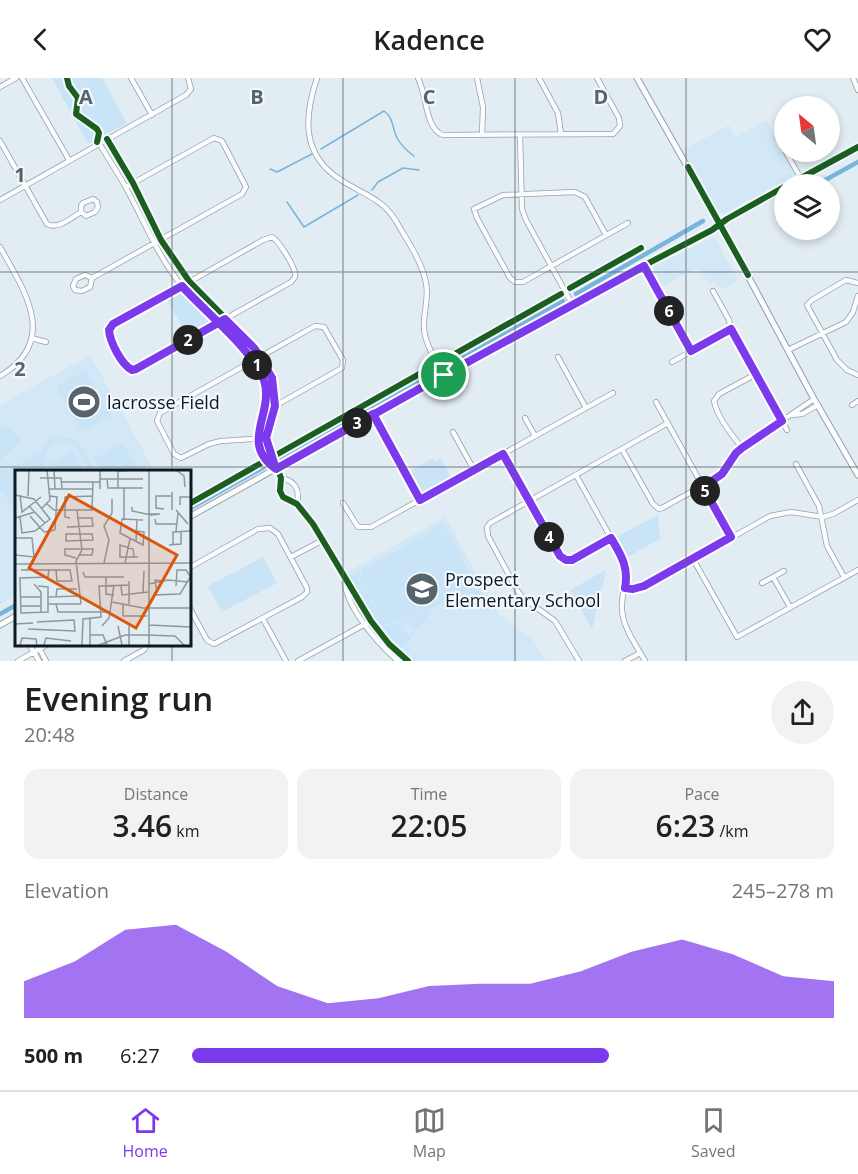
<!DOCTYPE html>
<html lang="en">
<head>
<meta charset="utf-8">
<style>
  :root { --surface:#fff; --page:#f2f2f2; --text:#202124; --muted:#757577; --line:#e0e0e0; --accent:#7c3aed }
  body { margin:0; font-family:"Open Sans",sans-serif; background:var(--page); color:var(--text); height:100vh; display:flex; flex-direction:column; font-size:22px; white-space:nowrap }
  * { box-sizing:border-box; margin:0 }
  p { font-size:20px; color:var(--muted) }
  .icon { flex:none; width:33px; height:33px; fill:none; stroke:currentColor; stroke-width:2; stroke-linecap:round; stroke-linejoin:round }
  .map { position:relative; height:583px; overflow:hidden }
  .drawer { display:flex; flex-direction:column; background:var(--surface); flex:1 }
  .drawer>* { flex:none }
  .needle { width:39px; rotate:331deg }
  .fabs { position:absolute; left:774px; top:18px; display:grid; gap:12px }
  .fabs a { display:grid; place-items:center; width:66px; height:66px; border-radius:50%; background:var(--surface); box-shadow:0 3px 9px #0003; font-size:30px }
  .pin { position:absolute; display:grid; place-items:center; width:51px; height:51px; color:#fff; margin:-26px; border:3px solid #fff; border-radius:50%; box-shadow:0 2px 6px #0007 }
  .km { position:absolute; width:30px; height:30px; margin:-15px; border-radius:50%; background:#222; color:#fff; font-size:16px; line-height:30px; text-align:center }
  .round { display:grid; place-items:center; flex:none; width:63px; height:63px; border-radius:32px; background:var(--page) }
  .head { display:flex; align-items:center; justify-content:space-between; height:102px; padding:0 24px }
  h1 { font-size:33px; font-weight:600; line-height:45px }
  .metrics { display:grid; grid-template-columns:repeat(3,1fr); gap:9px; height:102px; padding:6px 24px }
  .metrics div { display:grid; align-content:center; border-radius:15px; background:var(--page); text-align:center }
  .metrics b { font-size:30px; font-weight:600 }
  .metrics small { font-size:16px; font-weight:400 }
  .metrics p { font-size:16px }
  .chart { height:168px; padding:12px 24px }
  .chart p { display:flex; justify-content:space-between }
  .chart svg { width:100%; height:108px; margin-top:6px; fill:var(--accent); opacity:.7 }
  ul { padding:0 24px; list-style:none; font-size:20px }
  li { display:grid; grid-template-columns:96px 72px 1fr; align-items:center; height:45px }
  li i { height:15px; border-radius:8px; background:var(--accent) }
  header { display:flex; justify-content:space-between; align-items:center; height:78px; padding:0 24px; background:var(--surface); font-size:27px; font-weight:600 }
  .dock { display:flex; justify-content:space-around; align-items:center; height:84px; border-top:2px solid var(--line); background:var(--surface); font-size:16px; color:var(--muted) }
  .dock a { display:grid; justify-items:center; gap:3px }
  .dock .current { color:var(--accent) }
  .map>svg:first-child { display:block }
  .built { fill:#d3e8f7 }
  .green { fill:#c9e3f7 }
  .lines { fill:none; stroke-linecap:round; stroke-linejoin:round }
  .stream { stroke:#78b5dd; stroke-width:1.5 }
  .canal { stroke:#78b5dd; stroke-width:4.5 }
  .minor-casing { stroke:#96a0a7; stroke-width:6 }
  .major-casing { stroke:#96a0a7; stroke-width:7 }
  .minor { stroke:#fbfcfd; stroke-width:4.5 }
  .major { stroke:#fbfcfd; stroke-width:5 }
  .cycleway-casing { stroke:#f2f8fd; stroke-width:10 }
  .cycleway { stroke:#1b5e20; stroke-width:6 }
  .route-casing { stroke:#fff; stroke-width:12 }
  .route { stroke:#7c3aed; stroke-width:8 }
  .grid { fill:none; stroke:#58646b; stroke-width:1.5; stroke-opacity:0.55 }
  .labels { text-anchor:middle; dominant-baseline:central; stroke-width:4.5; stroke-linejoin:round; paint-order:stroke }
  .poi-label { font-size:18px; fill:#0e1a22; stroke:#f2f8fd; text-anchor:start }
  .inset-road { fill:none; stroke:#8d989f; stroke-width:1.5 }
  .view { fill:#dd560d; fill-opacity:0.15; stroke:#dd560d; stroke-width:3 }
  .inset-edge { fill:none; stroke:#0e1a22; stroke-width:3 }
  .grid-label { font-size:20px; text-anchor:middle; font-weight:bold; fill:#58646b; stroke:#f2f8fd; stroke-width:4.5; stroke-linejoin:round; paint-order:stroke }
</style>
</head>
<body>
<header><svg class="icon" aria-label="back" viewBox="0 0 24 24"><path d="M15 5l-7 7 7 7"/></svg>Kadence<svg class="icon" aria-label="heart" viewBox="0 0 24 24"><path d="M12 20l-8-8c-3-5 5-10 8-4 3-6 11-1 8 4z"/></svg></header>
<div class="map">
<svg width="858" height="583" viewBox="0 0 858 583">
  <rect width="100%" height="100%" fill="#e2ecf3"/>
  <path class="built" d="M766,42l29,55 -70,38h-6l-36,-63 46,-25 7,12z
    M714,159l24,43 -16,10 -4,-6 -5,-2 -5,1 -8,-13 -4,-2 -35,20 -9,-16 1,-5z
    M90,277l65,117h-139v123l-16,10v-200z
    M445,439l6,11 6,3 -1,6 43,77 35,27 12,20h-131l-27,-23 -13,-19 -20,-35 -9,-11z"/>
  <path class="green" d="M52,0h50l25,45 -39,21z
    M184,214l26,27 -1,4 -22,12 -20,-35z
    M85,292l26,46 -30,16 -25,-45z
    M0,346l11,5 10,12 -21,19z
    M59,358c22,1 28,20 37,36h-6c-5,-8 -9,-20 -16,-26 -17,-15 -37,6 -28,26h-6l-4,-5 1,5h-21v38l-16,-20v-17l1,-3 31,-11 -1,-2 5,-3 2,2 9,-15z
    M123,365l17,29h-38l-8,-13z
    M73,373l12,21h-34l-4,-6z
    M433,380l2,4 6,-3 10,18 -6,5 -22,11 -2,-1 -12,-20z
    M658,437l2,24 -33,18 -11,-20z
    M443,446l48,88 -1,1 -29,-14 -6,-1 -63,26 -6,-1 -26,-43 2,-10z
    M263,479l14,26 -55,29 -14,-26z
    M360,492l-1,11 28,44 9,-1 38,-16 -16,21 -13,-7 -4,4 8,10 6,-6 1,1 -14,18c-26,-17 -35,-50 -53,-73z
    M606,492l-14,59 -22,-39z"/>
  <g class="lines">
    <path class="stream" d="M321,71l63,-38c10,7 8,17 13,27 4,7 10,13 17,18
      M270,91l7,3 35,-18
      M372,112l6,-8 25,-14 16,2
      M287,124l17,25 54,-32"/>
    <path class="canal" d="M818,106l40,-22
      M576,216l127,-73
      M448,286l115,-63
      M280,380l155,-87
      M189,431l75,-42
      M0,536l16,-9"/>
    <g class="minor-casing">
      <path id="minor" d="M22,0l47,82
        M131,0l21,37
        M317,0c-13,39 -16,77 24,102 21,14 41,18 55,41 10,18 26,40 30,62 3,14 -2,27 -2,41 -1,18 12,36 20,51
        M418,0c9,17 7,51 25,57l170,-1 7,-8 -1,-8 -22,-40
        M477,0l6,29 -1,28
        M539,0l19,35 3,21
        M853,0l5,12
        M0,9l16,-9
        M520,57l2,74 4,11 46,84
        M107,61l26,44 28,57 28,41 60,61 17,22 8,20 1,22 -9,32 15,40 -1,13 3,6 14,7 16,20 58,97 18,23 19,17
        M0,63l47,83c11,6 24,-6 34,-12v-6l2,-3 10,-4 4,3 1,5 -3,5 -9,4 -5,-4
        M99,65c9,15 18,29 26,43 19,34 32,69 56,99 16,20 36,38 54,56 10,10 20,19 26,31 15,36 -22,71 15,97
        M786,74l15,27
        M0,122l186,-105 5,-6 -3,-11
        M606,157l-21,-38 -10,-5 -72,3 -29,14 3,9 33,60 5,4h8l105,-59
        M272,159c7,4 21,27 23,36 1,5 -1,5 -4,9l-155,87h-7l-19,-33v-9l153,-87z
        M0,169c24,43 60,94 0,129
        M644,187l47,86
        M92,200l-2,9 -8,4 -7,-1 -2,-4 3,-7 9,-4 7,3 150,-84 4,-7 -24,-46 -8,-3 -88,49
        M858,205l-12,-3 -34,20 -5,5 30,55 10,10 11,5
        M713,213l16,29 2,9 56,101
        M31,260l15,4
        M788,272l58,-28 7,-10 5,-16
        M558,279l28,51
        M672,284l59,-33
        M656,324l75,135
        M265,326l10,2 67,-38 1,-8 -19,-33 -9,-1 -155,87 -3,8 17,33 7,4 28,-14 12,-3 45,-3
        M852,327l6,-4
        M373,336l47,86
        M792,337l10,-1 16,-9
        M525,340l10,18
        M453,354l21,38
        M742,370c-10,-13 -25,-31 -28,-47l5,-7 37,-20
        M622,371l31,55 6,5 3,-1 53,-29c12,-8 16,-22 27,-31l72,-49
        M503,376l58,104 5,2h6l39,-22
        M796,386l23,42 8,40 17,31
        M576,397l50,90c2,13 -3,25 -4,38 -2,21 13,40 23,58
        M281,400c15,3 19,12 16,26
        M343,425l15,24h13l242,-134
        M291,479l32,-17
        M693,481l44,78 121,-67
        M189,490l69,-39 12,-1 8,6 29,54v4l-5,5 -88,47 -7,-4 -18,-33
        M773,499l17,30
        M344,501c2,28 33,64 54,82
        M762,505l22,-12
        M625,510l8,1 11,-2 126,-71 21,-4 32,5 10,-3 25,-14
        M263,541l23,42
        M29,566l10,17
        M37,566l9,17
        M18,583l30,-17
        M124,583l20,-11 3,-6
        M298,583l69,-38
        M579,583l-24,-40 -32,-23 -6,-8 -29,-54 -1,-9 3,-4 178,-100
        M625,583l15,-8"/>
    </g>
    <g class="major-casing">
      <path id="major" d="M637,0l88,155 89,166 44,76
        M790,106l68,-37
        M189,439l342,-191 181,-96 15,-11 57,-32
        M0,547l16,-9"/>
    </g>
    <use href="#minor" class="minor"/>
    <use href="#major" class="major"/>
    <g class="cycleway-casing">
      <path id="cycleway" d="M67,0l2,8 9,12 -2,16 21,15 2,4 -2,9
        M107,61l26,44 28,57 28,41 60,61 17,22 8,20 1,22 -9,32 15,40 -1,13 3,6 14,7 16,20 58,97 18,23 19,17
        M688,89l60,108
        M790,106l68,-37
        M622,199l90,-47 15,-11 57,-32
        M570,210l71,-40
        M276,377l285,-161
        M189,426l74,-42"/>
    </g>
    <use href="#cycleway" class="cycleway"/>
  </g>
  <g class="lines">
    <g class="route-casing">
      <path id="route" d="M444,297l-168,94c-36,-26 -4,-52 -11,-85 -7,-30 -61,-73 -83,-98l-69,38 -4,6c1,12 12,34 23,40l4,-1 82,-46 7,-4 30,30 17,29 3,28 -9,32 10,31 97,-55 47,86 83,-46 57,102 6,4h6l39,-22c10,17 18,29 14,50l8,1 11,-3 87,-49 -28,-50 19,-13 14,-21 6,-5 40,-27 -51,-92 -40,22 -47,-85 -200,109"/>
    </g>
    <use href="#route" class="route"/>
  </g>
  <path class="grid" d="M172,0v394M343,0v583M515,0v583M686,0v583M0,194h858M0,389h858M172,566v17"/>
  <defs>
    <g id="stadium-disc" transform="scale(1.725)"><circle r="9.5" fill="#58646b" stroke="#f2f8fd"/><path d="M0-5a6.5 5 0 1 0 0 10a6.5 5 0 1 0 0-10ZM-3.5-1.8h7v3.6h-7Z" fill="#fff"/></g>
    <g id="school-disc" transform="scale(1.725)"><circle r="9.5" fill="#58646b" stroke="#f2f8fd"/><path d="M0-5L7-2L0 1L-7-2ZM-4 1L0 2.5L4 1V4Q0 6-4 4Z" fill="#fff"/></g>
  </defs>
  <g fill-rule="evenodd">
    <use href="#stadium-disc" x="84" y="324"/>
    <use href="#school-disc" x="422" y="511"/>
  </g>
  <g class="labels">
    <g class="poi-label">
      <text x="107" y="324">lacrosse Field</text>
      <text x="445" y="501">Prospect<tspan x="445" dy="21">Elementary School</tspan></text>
    </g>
  </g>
  <g transform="translate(15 392)">
    <rect width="176" height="176" fill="#e2ecf3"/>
    <path class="inset-road" d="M39,0l1,19M161,0l8,6 1,11M25,8h21l1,11M85,9h43M92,9l1,9h35M47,12h38M103,18v-17l20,-1M109,18v31M34,19h44M85,19v-19M157,22v18M0,25l19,4 16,20 -15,12 -13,2 -2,-16M5,25l2,17 19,-15M13,26l1,-26M35,26l7,1 -2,33M32,34l7,6h38l1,-28M165,35v-8h11M14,36l16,17M117,37v4l19,4 9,-1h-10M27,38l8,-8 -3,-30M149,39l-8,-1v-12h16M62,40l5,40 -6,11 5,43M161,40l12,14M15,46l14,16 11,-2M0,48l20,-6M55,48l-5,-1v-20l28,-1M140,49l1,5h20M52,57l26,-1 -1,-8h-15M122,61l7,1 -1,13 -23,-12 2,-14 21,1M161,61l2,-18M51,64h26l1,6 -27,1zM0,68h17l2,19 -19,-2M121,71l1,-22M154,75l12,-1v-12M158,75v-13l18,-1M119,87l-1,-8 -13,-4v12h18M61,88l-11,-3v-6h28l-1,6h-12M89,93l5,-23 -5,-14 8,-13v-14M110,93l5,-24M0,94l176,-1M6,100h49l2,11h-15l-1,-11M68,102l2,5h39M91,107v17l8,1M19,114l7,8v21M134,114l19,-4 20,2M106,115l1,10 26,-3M23,116l10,1v25l-27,1 -1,-35 28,-1 1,-8M161,116l1,-16h9l4,6M128,122l1,-21M142,123l-2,-13 8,1M138,125l27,-1 11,-18M5,127h21M34,127l30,-1M41,127l1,-8h20M97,132l31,6h48M34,134h32M41,134l2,8h52M108,134v12h24M114,134v-23M5,136h21M0,154l18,-1M134,155l42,2M87,156l7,-8 5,-33M103,156l4,19M114,156v19M13,159l47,2 -1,-11 -37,2M75,165h13l4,10M5,175l2,-7 14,1 1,6M29,175l2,-7 25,3M67,175l1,-26 18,-2 -2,-31 30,-1M75,175v-26M84,175l26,-10h19l31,1 9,9M134,175v-175"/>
    <path class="view" d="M54,25l108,60 -41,73 -107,-60z"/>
    <rect width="176" height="176" class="inset-edge"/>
  </g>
  <g class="grid-label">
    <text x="86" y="26">A</text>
    <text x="257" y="26">B</text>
    <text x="429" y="26">C</text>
    <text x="601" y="26">D</text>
    <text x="20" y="104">1</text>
    <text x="20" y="298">2</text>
  </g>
</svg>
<div class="fabs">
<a><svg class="needle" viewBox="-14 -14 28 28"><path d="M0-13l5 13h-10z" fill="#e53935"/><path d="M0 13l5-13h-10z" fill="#757577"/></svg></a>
<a><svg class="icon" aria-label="layers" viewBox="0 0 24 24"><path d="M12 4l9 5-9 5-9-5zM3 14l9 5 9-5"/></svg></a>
</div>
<div class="pin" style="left:444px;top:297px;background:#1e9e55"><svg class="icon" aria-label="arrive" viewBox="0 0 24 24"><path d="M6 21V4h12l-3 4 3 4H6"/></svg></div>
<b class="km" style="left:257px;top:287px">1</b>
<b class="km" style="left:188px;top:262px">2</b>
<b class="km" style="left:357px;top:345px">3</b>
<b class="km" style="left:549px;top:459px">4</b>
<b class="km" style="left:705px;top:413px">5</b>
<b class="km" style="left:669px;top:233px">6</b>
</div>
<section class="drawer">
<div class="head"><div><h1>Evening run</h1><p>20:48</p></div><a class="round"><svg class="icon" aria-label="share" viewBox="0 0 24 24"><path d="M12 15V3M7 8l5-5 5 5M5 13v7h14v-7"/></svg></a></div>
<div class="metrics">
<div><p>Distance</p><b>3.46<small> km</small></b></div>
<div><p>Time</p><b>22:05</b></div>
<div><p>Pace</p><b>6:23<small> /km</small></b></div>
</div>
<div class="chart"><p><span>Elevation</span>245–278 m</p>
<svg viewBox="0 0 160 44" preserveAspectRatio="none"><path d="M0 44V29L10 21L20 8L30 6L40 17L50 31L60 38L70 36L80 31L90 30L100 30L110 25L120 17L130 12L140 18L150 27L160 29V44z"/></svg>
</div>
<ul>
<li><b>500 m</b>6:27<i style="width:65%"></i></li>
</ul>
</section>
<nav class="dock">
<a class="current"><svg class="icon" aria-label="home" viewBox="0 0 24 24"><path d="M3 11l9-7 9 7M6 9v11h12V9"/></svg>Home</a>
<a><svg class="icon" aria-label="map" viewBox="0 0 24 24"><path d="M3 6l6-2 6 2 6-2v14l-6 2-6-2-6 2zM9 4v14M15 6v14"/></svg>Map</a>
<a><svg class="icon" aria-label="saved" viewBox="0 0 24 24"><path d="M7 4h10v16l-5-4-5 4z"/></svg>Saved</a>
</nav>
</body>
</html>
